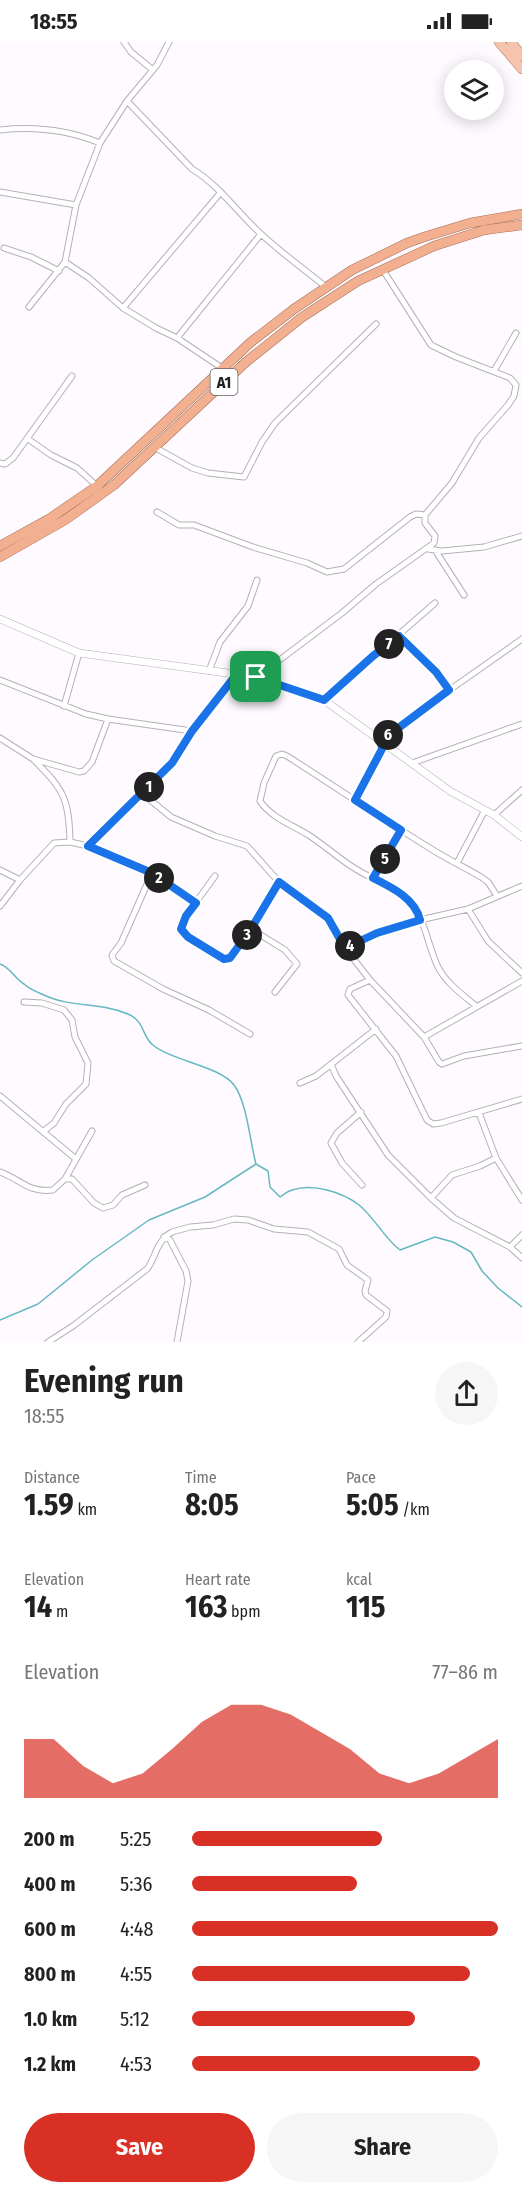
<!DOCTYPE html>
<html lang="en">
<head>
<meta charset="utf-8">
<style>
  :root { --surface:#fff; --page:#f6f6f6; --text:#222; --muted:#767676; --accent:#d93025 }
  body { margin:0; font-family:"Fira Sans Condensed",sans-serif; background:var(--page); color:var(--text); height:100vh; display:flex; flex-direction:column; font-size:22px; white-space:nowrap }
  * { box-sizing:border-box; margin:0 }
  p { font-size:20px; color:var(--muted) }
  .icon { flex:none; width:33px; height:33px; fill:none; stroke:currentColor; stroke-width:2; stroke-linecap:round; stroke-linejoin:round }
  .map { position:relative; height:1300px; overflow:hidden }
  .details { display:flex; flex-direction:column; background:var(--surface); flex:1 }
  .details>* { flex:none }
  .buttons { position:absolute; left:444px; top:18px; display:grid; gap:12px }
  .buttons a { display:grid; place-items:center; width:60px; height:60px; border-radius:50%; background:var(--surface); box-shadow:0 3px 15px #0003; font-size:30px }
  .pin { position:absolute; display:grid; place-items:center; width:51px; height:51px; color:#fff; margin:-26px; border-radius:12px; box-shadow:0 3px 9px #0006 }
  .km { position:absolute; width:30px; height:30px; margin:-15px; border-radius:50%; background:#222; color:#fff; font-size:16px; line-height:30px; text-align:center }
  .round { display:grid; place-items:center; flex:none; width:63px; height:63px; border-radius:32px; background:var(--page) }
  .headline { display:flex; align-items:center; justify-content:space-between; height:102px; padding:0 24px }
  h1 { font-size:33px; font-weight:700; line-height:45px }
  .metrics { display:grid; grid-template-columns:repeat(3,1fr); gap:9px; height:102px; padding:6px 24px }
  .metrics div { display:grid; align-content:center }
  .metrics b { font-size:30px; font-weight:700 }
  .metrics small { font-size:16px; font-weight:400 }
  .metrics p { font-size:16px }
  .chart { height:168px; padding:12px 24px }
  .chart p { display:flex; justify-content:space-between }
  .chart svg { width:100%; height:108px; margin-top:6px; fill:var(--accent); opacity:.7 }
  .action { display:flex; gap:12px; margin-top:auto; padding:12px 24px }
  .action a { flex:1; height:69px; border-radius:36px; background:var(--accent); color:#fff; font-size:24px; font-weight:700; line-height:69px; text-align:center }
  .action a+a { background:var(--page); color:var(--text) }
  ul { padding:0 24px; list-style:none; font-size:20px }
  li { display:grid; grid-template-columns:96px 72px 1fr; align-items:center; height:45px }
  li i { height:15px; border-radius:8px; background:var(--accent) }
  .status { display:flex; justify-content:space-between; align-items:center; height:42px; padding:0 30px; background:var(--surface); direction:ltr }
  .status svg { height:16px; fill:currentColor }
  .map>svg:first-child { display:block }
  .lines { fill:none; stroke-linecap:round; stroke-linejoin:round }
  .stream { stroke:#64b9c1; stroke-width:1.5 }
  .minor-casing { stroke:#b4b1b6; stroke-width:7 }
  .tertiary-casing { stroke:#b4b1b6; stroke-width:8 }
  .primary-casing { stroke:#a77258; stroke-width:10 }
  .trunk-casing { stroke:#a77258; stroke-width:10 }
  .minor { stroke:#fff; stroke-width:5 }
  .tertiary { stroke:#fff; stroke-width:7 }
  .primary { stroke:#f5c4ac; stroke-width:9 }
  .trunk { stroke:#f2b090; stroke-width:9 }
  .route-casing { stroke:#fff; stroke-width:12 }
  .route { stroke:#1a73e8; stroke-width:8 }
  .labels { text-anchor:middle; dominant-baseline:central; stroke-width:5; stroke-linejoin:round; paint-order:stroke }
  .shield { fill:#fff; stroke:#646465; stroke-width:1.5 }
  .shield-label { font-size:16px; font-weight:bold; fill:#222123 }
</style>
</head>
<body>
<div class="status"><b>18:55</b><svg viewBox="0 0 49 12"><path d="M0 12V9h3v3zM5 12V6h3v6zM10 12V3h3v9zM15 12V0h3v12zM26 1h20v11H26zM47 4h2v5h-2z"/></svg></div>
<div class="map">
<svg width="522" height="1300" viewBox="0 0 522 1300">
  <rect width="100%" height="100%" fill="#fefaff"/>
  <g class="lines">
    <path class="stream" d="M0,922c11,4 14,14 24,20 5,5 13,8 20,11 27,13 57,7 84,19 17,7 14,23 25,31 19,16 67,21 81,40 13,17 16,57 22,79l12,7 2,16 10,10c3,-2 8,-6 12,-7 21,-7 50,2 67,15 16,13 25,33 41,45l35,-13 18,5 18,10 11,19 16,17 24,19
      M0,1278l38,-16 54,-44 57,-40 56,-23 51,-33"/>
    <g class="minor-casing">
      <path id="minor" d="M124,0l7,10 22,18
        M127,59l65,68c27,16 45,43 68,64 20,19 44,36 66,54
        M0,88c35,-4 68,0 100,13
        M0,150l76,13
        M4,206l27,9 28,14
        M65,220l24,16 34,30 98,-116
        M29,265l36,-45 11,-57 24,-62 27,-42 30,-36 12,-23
        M123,266l33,20 21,10 45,30
        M177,296l84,-104
        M494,329l22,-38
        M28,397l23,16 26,13 20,18
        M154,405l38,21 16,5 36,4 18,-35 13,-19 101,-99
        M0,421l5,1 8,-6 59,-82
        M157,470l22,13h15l59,22 54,16 20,9 17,-3 66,-52 6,-3 9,1
        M428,507l14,2 42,-4 38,-11
        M435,508l29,45
        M399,594l37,36 13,18
        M209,629l11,-29 28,-36 9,-26
        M257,635l85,-64 34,-29 58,-41 1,-7 -10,-13v-8l27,-32 27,-45 29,-33 6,-9 2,-11 -6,-7 -54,-21 -25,-12 -48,-75
        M0,638l86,34 22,5 84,12
        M324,658l111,-97
        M64,664l15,-53
        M0,696l33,21 46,13 5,-1 8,-9 16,-43
        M33,717c31,31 36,39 37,83l18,4 64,27 44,30
        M412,721l110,-39
        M143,752l28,23 44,19 32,10 32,36 50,36 16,30 25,32 54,57 15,25 3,2 22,-8 58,-10
        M355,758l27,-51 -1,-8 33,-26 108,-76
        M494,773l28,-25
        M401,788l-28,48c-24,-10 -42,-28 -63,-42 -17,-11 -39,-18 -50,-35l4,-18 12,-27 6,-2 5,2c47,30 94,62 141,91 17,11 36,20 53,30l7,5 9,14
        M88,804l85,-83 19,-32 44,-56
        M457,821l28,-53
        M0,828l20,10
        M152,831l-31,70 -9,12 2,6 49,28 46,21 41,24
        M215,834l-29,40 -5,13 7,8 36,22 6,-1 21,-29 28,-47
        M373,836c16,8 33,16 44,33 8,13 13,40 21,56 8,16 25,28 38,39
        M0,864l20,-26 34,-37 16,-1
        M468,867l20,32 34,32
        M251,887l34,21 12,14 -22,28
        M345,906l32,-15 43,-13 48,-11 54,-23
        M370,938l-20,9 -2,6 48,61 31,64 6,4 8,-1 81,-24
        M24,960l18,1 22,7 8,10 3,17 13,26 -2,21 -20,20 -12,19 -10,8
        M424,995l98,-56
        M331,1022l5,12 52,79 43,43 23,20 56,29
        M300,1041l16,-7 60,-47
        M0,1054l76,63
        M361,1070l-24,21 -6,10 11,20 20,22
        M479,1071l17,45 26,42
        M0,1130c21,7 27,21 53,18l12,-11 27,-48
        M65,1137h7l22,24 9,5 10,-3 9,-10 23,-10
        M431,1156l21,-23 28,-9 16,-8
        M522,1193l-12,12 12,11
        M164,1195l8,-5 18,-5 23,-2 21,-6 14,1 26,9 34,3 31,17 8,16 21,15 -3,11 1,4 21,16 -1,6 -28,25
        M48,1300l25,-16 74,-57c8,-10 9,-25 19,-32l4,3 16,31 2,10 -11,61"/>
    </g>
    <g class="tertiary-casing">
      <path id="tertiary" d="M0,577l79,34 178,24 67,23 126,91 44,24 28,22"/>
    </g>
    <g class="primary-casing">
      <path id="primary" d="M499,0l23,27
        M511,0l11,14"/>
    </g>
    <g class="trunk-casing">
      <path id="trunk" d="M0,504l49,-27 48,-33 154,-144 43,-33 58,-39 55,-27 17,-6 46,-14 52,-9
        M0,515l65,-37 49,-35 132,-123 55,-44 26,-17 31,-20 76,-35 50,-16 38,-5"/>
    </g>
    <use href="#minor" class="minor"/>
    <use href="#tertiary" class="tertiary"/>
    <use href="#primary" class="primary"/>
    <use href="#trunk" class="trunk"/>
  </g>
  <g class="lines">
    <g class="route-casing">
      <path id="route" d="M399,594l37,36 13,18 -68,51 1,8 -27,51 46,30 -28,48c18,9 42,20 47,42l-43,13 -32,15 -17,-30 -49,-36 -28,47 -21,29 -6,1 -36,-22 -7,-8 5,-13 10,-13 -44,-30 -64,-27 84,-83 20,-32 44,-56 20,2 68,23 49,-44z"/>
    </g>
    <use href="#route" class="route"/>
  </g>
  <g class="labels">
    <rect class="shield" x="210.5" y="327" width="27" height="26" rx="4.5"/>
    <g class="shield-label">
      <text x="224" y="340">A1</text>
    </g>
  </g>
</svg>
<div class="buttons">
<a><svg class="icon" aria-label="layers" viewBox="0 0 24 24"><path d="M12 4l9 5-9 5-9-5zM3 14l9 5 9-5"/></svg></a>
</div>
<div class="pin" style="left:256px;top:635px;background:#1e9e55"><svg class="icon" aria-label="arrive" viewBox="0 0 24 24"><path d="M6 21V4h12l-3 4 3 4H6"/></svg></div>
<b class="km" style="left:149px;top:745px">1</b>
<b class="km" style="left:159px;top:836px">2</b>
<b class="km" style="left:247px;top:893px">3</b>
<b class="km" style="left:350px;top:904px">4</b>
<b class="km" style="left:385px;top:817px">5</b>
<b class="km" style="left:388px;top:693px">6</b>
<b class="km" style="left:389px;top:602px">7</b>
</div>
<section class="details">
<div class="headline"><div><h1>Evening run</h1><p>18:55</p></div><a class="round"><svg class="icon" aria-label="share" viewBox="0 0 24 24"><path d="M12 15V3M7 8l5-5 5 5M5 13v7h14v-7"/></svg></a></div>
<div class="metrics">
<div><p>Distance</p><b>1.59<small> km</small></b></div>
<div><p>Time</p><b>8:05</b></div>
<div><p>Pace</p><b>5:05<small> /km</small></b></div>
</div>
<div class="metrics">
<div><p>Elevation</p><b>14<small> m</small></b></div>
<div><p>Heart rate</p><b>163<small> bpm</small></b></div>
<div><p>kcal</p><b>115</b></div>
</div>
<div class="chart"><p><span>Elevation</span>77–86 m</p>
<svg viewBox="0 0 160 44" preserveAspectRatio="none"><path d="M0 44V20L10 20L20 31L30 38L40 34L50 24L60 13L70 6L80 6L90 10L100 17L110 24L120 34L130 38L140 34L150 27L160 20V44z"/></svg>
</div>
<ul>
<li><b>200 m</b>5:25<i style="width:62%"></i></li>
<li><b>400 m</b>5:36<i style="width:54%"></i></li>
<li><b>600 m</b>4:48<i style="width:100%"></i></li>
<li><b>800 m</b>4:55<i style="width:91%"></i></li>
<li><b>1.0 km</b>5:12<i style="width:73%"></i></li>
<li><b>1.2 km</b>4:53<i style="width:94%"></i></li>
</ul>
<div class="action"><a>Save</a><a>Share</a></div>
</section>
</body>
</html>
